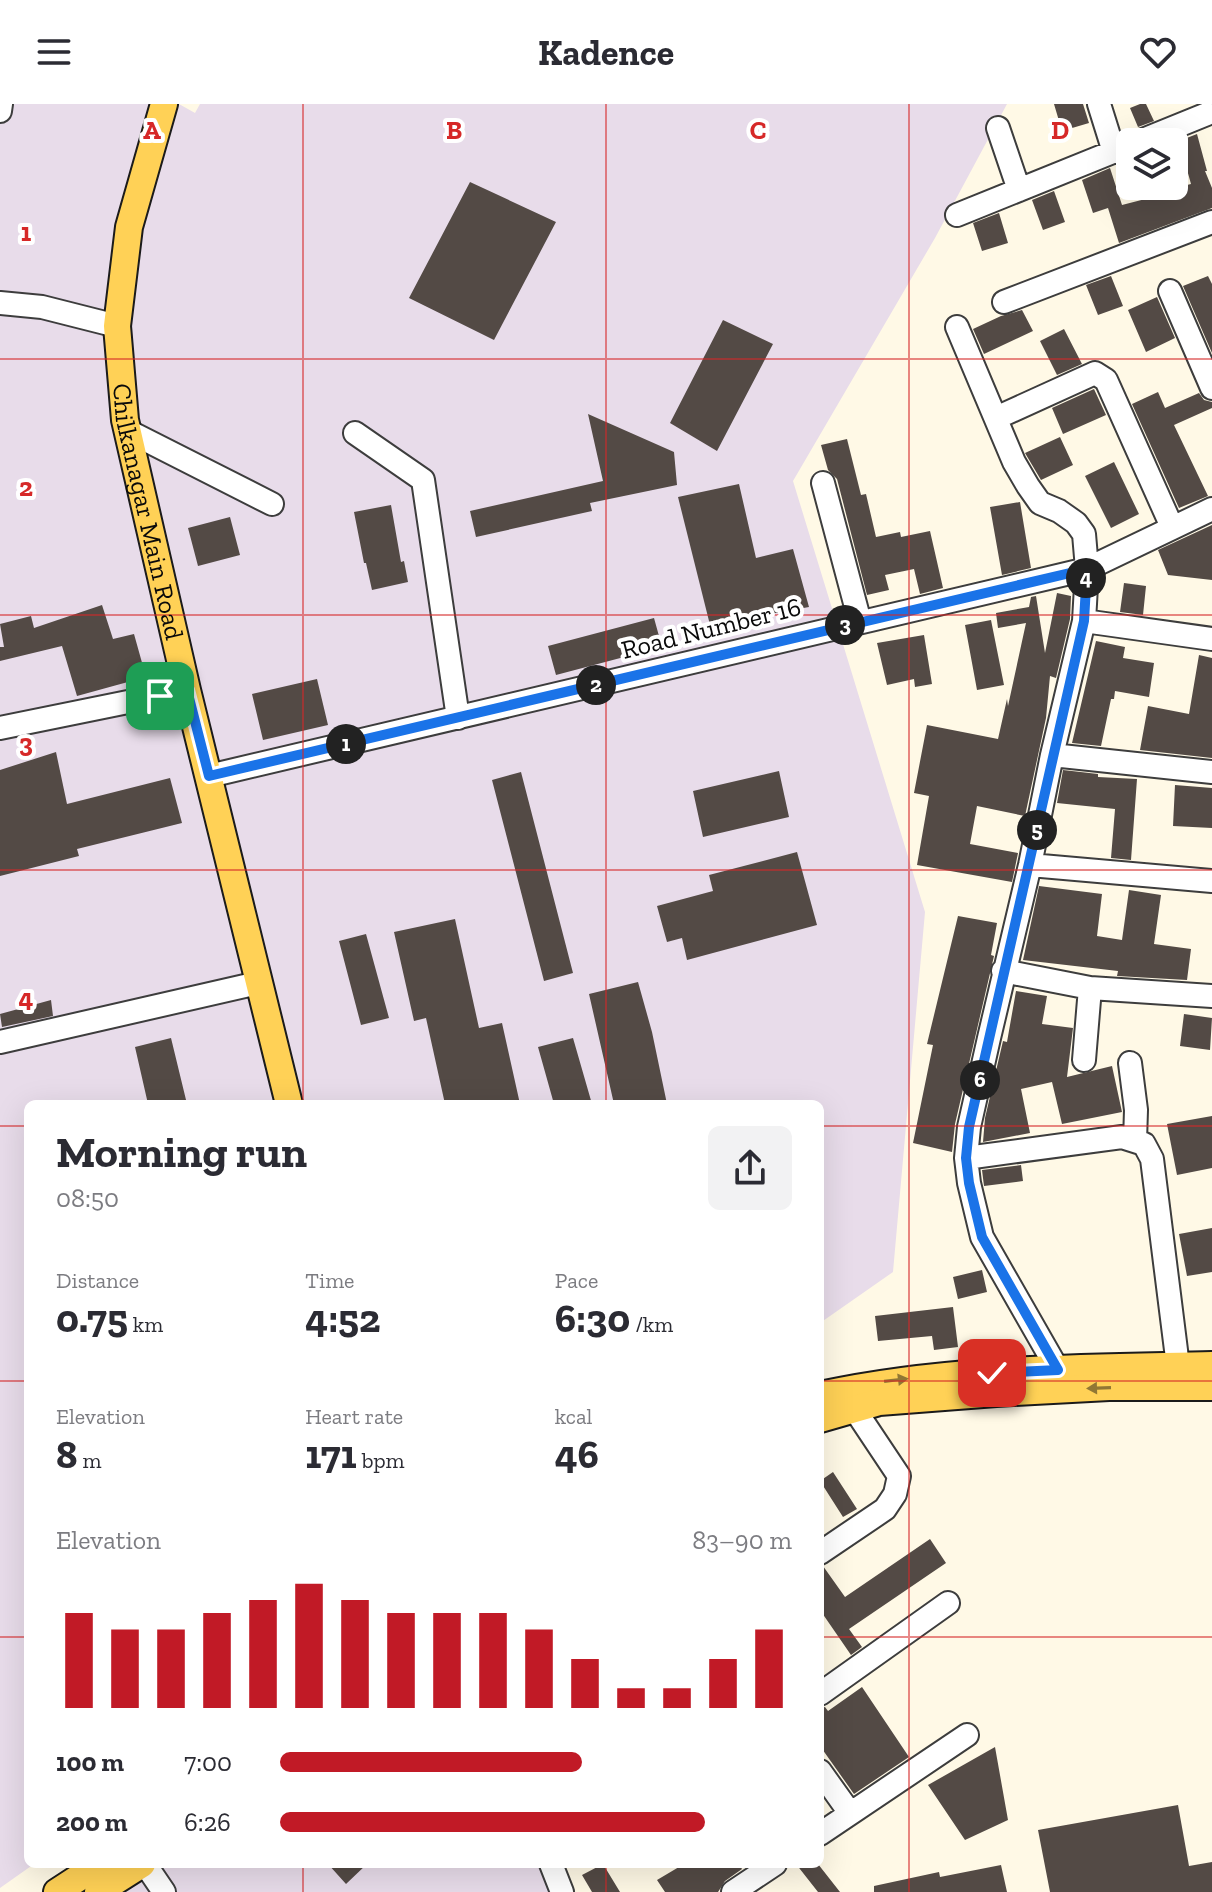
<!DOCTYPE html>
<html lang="en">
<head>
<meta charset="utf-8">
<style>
  :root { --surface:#fff; --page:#f2f2f3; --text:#2b2b33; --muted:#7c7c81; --accent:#c11a26 }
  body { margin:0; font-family:"Zilla Slab",serif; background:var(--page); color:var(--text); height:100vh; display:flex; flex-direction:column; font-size:30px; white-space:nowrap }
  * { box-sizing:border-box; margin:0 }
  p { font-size:26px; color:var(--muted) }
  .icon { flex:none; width:44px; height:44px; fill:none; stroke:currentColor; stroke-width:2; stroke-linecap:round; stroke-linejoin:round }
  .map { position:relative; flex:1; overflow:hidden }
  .drawer { position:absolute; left:24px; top:996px; width:800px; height:768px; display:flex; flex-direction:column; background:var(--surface); border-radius:12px; box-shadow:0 8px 32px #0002 }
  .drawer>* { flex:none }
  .controls { position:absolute; left:1116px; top:24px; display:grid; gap:16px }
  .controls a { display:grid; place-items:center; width:72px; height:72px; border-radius:12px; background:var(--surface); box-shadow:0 8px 32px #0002; font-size:40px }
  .pin { position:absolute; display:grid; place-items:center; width:68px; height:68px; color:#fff; margin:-34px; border-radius:16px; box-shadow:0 4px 12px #0006 }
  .km { position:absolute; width:40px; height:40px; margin:-20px; border-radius:50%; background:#222; color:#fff; font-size:22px; line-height:40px; text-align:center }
  .round { display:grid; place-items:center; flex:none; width:84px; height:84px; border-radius:12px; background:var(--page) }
  .summary { display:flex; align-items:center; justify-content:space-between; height:136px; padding:0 32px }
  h1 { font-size:44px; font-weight:800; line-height:60px }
  .metrics { display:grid; grid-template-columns:repeat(3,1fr); gap:12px; height:136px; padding:8px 32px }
  .metrics div { display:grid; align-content:center }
  .metrics b { font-size:40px; font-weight:800 }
  .metrics small { font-size:22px; font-weight:400 }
  .metrics p { font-size:22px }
  .chart { height:224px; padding:16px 32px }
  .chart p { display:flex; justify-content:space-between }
  .chart svg { width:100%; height:144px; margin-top:8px; stroke:var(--accent); stroke-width:6 }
  ul { padding:0 32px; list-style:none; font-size:26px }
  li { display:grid; grid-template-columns:128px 96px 1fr; align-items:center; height:60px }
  li i { height:20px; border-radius:10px; background:var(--accent) }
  header { display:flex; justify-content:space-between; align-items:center; height:104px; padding:0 32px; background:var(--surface); font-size:36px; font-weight:800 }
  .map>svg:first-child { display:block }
  .industrial { fill:#e8dcea }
  .building { fill:#534a45 }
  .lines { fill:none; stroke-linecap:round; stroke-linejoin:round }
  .minor-casing { stroke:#3d3d3d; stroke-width:26 }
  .major-casing { stroke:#1b1b1b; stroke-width:30 }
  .minor { stroke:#fff; stroke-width:22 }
  .major { stroke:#ffd156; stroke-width:26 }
  .oneway { fill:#917734 }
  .route-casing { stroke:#fff; stroke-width:16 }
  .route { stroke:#1a73e8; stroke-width:10 }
  .grid { fill:none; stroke:#d62828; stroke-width:2; stroke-opacity:0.55 }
  .labels { text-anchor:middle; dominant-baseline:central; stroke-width:8; stroke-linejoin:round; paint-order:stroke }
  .street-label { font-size:26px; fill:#0a0a0a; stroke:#fff }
  .grid-label { font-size:26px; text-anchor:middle; font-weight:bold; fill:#d62828; stroke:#fff; stroke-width:8; stroke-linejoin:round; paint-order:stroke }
</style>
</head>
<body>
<header><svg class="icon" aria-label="menu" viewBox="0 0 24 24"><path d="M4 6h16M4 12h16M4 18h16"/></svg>Kadence<svg class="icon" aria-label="heart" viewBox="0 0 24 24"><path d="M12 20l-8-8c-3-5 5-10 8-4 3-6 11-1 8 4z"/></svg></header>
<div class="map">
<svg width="1212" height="1788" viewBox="0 0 1212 1788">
  <rect width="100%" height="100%" fill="#fff9e6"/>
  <path class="industrial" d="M0,0h179l16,9 5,-9h807l-72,134 -142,243 132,431 -32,360 -73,51v-219h-792v760h6l-34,24z
    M146,1760h393l10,28h-446z"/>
  <path class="building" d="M1054,0h29l6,19 -27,8z
    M1140,0h6l8,17 -16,6 -8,-19z
    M1197,30l10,37h-2l7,17v20l-93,35 -11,-35 -15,5 -11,-33 28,-12 12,37 66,-17 -1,-3 4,-1 -12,-43z
    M470,78l86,40 -62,118 -85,-42z
    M1054,87l11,31 -22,8 -11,-30z
    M999,109l9,30 -26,8 -9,-28z
    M1111,172l12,30 -25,9 -12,-30z
    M1208,172l4,8v69l-29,-67z
    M1157,193l18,41 -29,14 -18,-42z
    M1022,206l11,21 -49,23 -11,-25 28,-13z
    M723,216l50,24 -56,107 -47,-28z
    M1064,225l18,35 -25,11 -17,-34z
    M1094,285l12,26 -43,19 -11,-26z
    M1158,288l7,16 34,-15 5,7 8,2v6l-38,17 34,71 -29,12 -47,-104z
    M588,310l86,38 3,33 -87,18 2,8 -116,26 -6,-26 133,-30z
    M1060,333l13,28 -32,15 -16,-27z
    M847,335l14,56 5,-1 10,43 24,-5 1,5 29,-6 13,57 -23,6 -6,-25 -29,6 4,15 -22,5 -30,-116 -9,-9 -7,-25z
    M1114,358l25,52 -28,14 -26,-52z
    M739,380l17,74 37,-9 16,58 -99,18 -32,-128z
    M1020,398l11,66 -29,7 -12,-68z
    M391,401l10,57 3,-1 4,21 -36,8 -6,-27h-2l-10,-51z
    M230,413l10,38 -42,11 -10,-38z
    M1212,421v55l-44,-5 -10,-25z
    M1124,479l22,3 -3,29 -23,-3z
    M1057,489l14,3 -1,23 -14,59 -6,-2 -4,42 -21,98 -48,-10 -7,38 48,9 -6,29 -95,-17 12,-69 -15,-3 13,-68 71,14 9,-40 1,7 18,-83 -28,5 -2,-15 33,-6 2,-10 5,-1 9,57z
    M102,501l11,34 21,-5 12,43 -69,19 -15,-50 -62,15v-14h4l-4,-23 31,-8 3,12z
    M654,514l8,29 -106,28 -8,-29z
    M991,516l13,65 -27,5 -12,-65z
    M924,531l8,49 -17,3 -1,-8 -27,6 -10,-42z
    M1096,537l29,6 -2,11 31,5 -5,34 -34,-6 -1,8h-3l-10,47 -29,-3z
    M1199,551l13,3v100l-72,-8 8,-44 41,8z
    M317,575l11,46 -65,15 -11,-46z
    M56,648l11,52 103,-26 12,45 -105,26 2,7 -79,20v-106z
    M1063,666l35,4v3l39,2 -6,81 -20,-2 4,-49 -58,-6z
    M779,667l10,46 -86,20 -10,-46z
    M521,668l52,201 -29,8 -52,-201z
    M1175,681l37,3v40l-39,-2z
    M797,748l20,73 -130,35 -5,-22 -15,4 -10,-36 56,-15 -4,-16z
    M1039,782l63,8 -5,42 25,4 7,-50 32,5 -7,49 37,5 -4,31 -70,-4 1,-5 -95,-11z
    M958,812l39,7 -6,32 3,1 -39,168 -3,28 -39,-9 20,-98 -6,-1z
    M455,815l24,109 23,-5 18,81h-75l-19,-86 -12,3 -20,-89z
    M366,830l23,84 -28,7 -22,-84z
    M638,878l14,50 15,72h-53l-25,-110z
    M1016,887l31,5 -5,28 31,4 -6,49 45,-11 10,46 -60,12 -10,-42 -31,7 9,44 -47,9 2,-24 18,-77 4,1z
    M51,896l2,16 -51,11 -2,-13z
    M1184,910l28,4 -2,32 -30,-4z
    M171,934l16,66h-39l-13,-57z
    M573,934l19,66h-38l-16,-57z
    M1212,1012v52l-35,7 -10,-51z
    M1021,1061l2,16 -39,5 -2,-16z
    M1212,1124v44l-25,4 -8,-42z
    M982,1166l5,22 -29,7 -5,-22z
    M953,1203l5,40 -24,3 -2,-14 -54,5 -3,-25z
    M833,1368l24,37 -14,8 -23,-36z
    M930,1435l16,24 -97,66 13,18 -11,8 -31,-45v-43l3,-1 22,31z
    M862,1583l47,70 -55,37 -34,-48v-38l5,-1 3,4z
    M995,1643l13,73 -43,20 -37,-55z
    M1178,1701l11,61 23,-4v30h-162l-12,-62z
    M328,1760h39l-21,20z
    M603,1760l17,28h-28l-10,-17z
    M684,1760h55l3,5 -17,12 -7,11h-53l-8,-12z
    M796,1760h22l22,28h-22z
    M1001,1761l6,27h-133v-6l65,-14 1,5z"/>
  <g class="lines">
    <g class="minor-casing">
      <path id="minor" d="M1099,0l15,48
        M0,7l1,-7
        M998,24l21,62
        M1138,38l69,-28
        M957,111l173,-70
        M1170,187l42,97
        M1004,198l208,-80
        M0,199l42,4 75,19
        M957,223l57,135 14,24 12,17 19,8 17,12 8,11 3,35 -3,52 -32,134 -22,110 -41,173 -20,89 -3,31 3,25 13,54 76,133
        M996,314l99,-45 11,7 66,147
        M128,327l144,73
        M355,329l68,47 35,238
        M823,379l37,139
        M1084,517l128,18
        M0,624l187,-38
        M1052,651l160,17
        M209,672l878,-207 125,-60
        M1030,761l182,16
        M1003,867l87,17 122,8
        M0,938l258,-59
        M1084,956l6,-72
        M1130,959l6,47 -1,31
        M966,1054l156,-21 22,7 8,15 26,207 -1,17
        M820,1449l65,-44 10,-15 4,-18 -44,-66
        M820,1590l128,-91
        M820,1667l30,42
        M820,1730l147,-99
        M145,1760l19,28
        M551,1760l11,28
        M733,1788l42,-28"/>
    </g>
    <g class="major-casing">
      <g id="major">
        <path id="s1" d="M164,0l-35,123 -12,99 8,94 62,270 102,414"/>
        <path d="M820,1291c128,-28 261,-27 392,-30"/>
        <path d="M820,1315l59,-17 117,-9 113,-6h103"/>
        <path d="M57,1788l43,-28"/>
        <path d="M98,1788l44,-28"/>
      </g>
    </g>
    <use href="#minor" class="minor"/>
    <use href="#major" class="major"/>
  </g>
  <defs><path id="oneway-solid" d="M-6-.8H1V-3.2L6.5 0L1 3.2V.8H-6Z" transform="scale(2)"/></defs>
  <g class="oneway">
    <use href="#oneway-solid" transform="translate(896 1276) rotate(-7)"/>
    <use href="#oneway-solid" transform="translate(1099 1284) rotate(178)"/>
  </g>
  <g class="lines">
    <g class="route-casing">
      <path id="route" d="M160,592l27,-6 22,86 878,-207 -3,52 -115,506 -3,31 3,25 13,54 76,133 -66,3"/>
    </g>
    <use href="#route" class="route"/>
  </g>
  <path class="grid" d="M303,0v1000M606,0v1000M909,0v1788M0,255h1212M0,511h1212M0,766h1212M0,1022h28M820,1022h392M0,1277h28M820,1277h392M0,1533h28M820,1533h392M303,1760v28M606,1760v28"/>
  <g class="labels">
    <g class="street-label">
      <text stroke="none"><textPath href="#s1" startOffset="416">Chilkanagar Main Road</textPath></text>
      <text transform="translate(711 524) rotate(-14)">Road Number 16</text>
    </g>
  </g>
  <g class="grid-label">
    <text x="152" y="35">A</text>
    <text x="454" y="35">B</text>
    <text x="758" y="35">C</text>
    <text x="1060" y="35">D</text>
    <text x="26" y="137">1</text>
    <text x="26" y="392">2</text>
    <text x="26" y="648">3</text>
    <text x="26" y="903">4</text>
  </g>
</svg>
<div class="controls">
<a><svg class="icon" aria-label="layers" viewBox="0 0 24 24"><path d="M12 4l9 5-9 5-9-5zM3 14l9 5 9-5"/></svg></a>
</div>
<div class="pin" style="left:160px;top:592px;background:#1e9e55"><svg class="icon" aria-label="arrive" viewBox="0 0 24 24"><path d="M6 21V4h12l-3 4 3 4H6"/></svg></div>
<div class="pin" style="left:992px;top:1269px;background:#d93025"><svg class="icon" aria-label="check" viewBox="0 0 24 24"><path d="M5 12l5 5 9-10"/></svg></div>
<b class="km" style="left:346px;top:640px">1</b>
<b class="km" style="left:596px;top:581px">2</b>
<b class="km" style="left:845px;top:521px">3</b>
<b class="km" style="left:1086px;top:474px">4</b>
<b class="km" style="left:1037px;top:726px">5</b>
<b class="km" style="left:980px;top:976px">6</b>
<section class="drawer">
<div class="summary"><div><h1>Morning run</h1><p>08:50</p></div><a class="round"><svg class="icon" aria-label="share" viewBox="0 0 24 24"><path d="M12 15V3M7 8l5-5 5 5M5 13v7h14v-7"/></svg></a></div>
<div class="metrics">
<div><p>Distance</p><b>0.75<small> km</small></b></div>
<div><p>Time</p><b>4:52</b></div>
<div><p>Pace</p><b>6:30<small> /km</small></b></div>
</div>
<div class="metrics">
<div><p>Elevation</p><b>8<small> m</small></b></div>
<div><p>Heart rate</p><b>171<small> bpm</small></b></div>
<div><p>kcal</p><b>46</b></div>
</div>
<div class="chart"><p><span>Elevation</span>83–90 m</p>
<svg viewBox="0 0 160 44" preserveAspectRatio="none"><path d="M5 44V15M15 44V20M25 44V20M35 44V15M45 44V11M55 44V6M65 44V11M75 44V15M85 44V15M95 44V15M105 44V20M115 44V29M125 44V38M135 44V38M145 44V29M155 44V20"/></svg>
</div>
<ul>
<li><b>100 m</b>7:00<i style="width:59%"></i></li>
<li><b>200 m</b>6:26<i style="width:83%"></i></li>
</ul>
</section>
</div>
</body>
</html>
